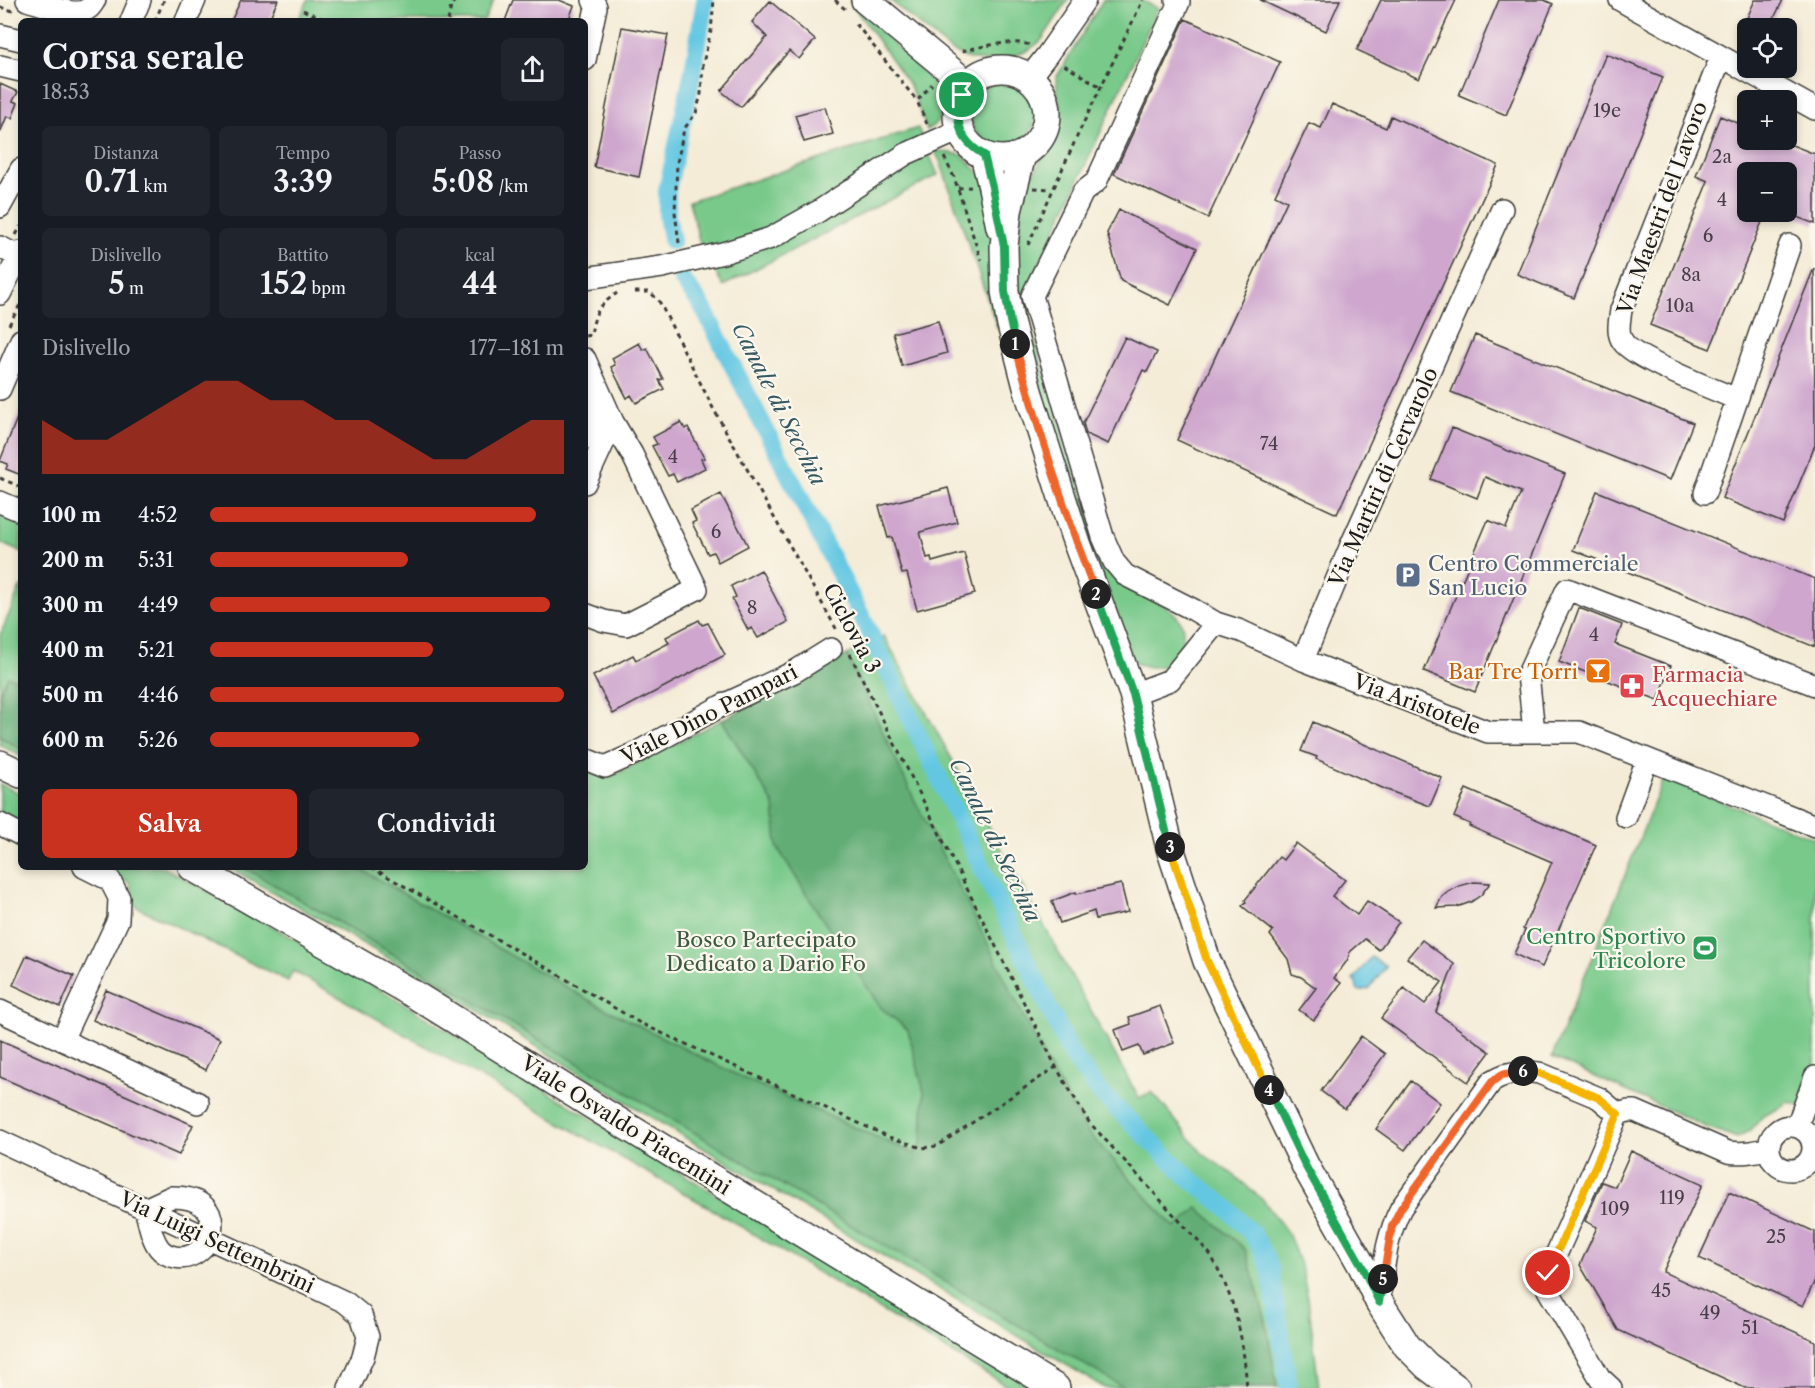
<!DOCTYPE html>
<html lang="it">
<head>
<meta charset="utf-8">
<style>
  :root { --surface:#171b24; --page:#20242c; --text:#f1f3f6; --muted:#9ea1a6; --accent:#c8321e }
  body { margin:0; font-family:"Libre Caslon Text",serif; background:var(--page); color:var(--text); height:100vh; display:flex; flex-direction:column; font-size:22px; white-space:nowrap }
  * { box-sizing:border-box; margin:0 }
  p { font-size:20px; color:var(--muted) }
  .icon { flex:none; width:33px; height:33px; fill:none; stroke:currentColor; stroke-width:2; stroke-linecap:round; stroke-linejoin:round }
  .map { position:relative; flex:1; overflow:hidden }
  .details { position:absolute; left:18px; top:18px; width:570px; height:852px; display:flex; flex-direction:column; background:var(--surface); border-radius:9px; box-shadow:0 3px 9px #0003 }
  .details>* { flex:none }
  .fabs { position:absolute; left:1737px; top:18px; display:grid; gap:12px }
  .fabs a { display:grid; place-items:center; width:60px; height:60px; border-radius:9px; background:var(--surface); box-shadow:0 3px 9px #0003; font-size:30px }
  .pin { position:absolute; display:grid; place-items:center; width:51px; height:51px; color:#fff; margin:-26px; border:3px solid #fff; border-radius:50%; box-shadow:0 2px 6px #0007 }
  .km { position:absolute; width:30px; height:30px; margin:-15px; border-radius:50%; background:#222; color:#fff; font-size:16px; line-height:30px; text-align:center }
  .round { display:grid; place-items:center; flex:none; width:63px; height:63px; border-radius:9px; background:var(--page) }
  .headline { display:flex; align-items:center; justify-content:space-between; height:102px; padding:0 24px }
  h1 { font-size:33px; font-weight:600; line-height:45px }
  .stats { display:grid; grid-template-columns:repeat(3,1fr); gap:9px; height:102px; padding:6px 24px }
  .stats div { display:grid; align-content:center; border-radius:9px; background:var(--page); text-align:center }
  .stats b { font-size:30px; font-weight:600 }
  .stats small { font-size:16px; font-weight:400 }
  .stats p { font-size:16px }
  .chart { height:168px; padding:12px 24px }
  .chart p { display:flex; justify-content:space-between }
  .chart svg { width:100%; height:108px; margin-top:6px; fill:var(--accent); opacity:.7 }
  .action { display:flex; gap:12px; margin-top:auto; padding:12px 24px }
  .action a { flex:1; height:69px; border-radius:9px; background:var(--accent); color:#fff; font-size:24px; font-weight:600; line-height:69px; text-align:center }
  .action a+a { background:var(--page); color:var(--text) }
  ul { padding:0 24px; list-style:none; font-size:20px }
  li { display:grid; grid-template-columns:96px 72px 1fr; align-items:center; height:45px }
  li i { height:15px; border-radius:8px; background:var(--accent) }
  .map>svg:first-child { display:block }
  .green { fill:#78c98a; stroke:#4a7253; stroke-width:1.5 }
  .forest { fill:#62ad76; stroke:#3f6449; stroke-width:1.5 }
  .water { fill:#64c7e2; stroke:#40727f; stroke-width:1.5 }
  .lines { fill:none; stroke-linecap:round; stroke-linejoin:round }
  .canal { stroke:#64c7e2; stroke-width:18 }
  .building { fill:#cea6ce }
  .minor-casing { stroke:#3c3b38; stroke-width:24 }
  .major-casing { stroke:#3c3b38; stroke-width:30 }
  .path { stroke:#3c3b38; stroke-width:3; stroke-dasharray:4.5 4.5; stroke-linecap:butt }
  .minor { stroke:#fff; stroke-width:21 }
  .major { stroke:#fff; stroke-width:27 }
  .split-1-casing { stroke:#fff; stroke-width:12 }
  .split-2-casing { stroke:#fff; stroke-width:12 }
  .split-3-casing { stroke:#fff; stroke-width:12 }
  .split-4-casing { stroke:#fff; stroke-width:12 }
  .split-5-casing { stroke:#fff; stroke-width:12 }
  .split-6-casing { stroke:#fff; stroke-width:12 }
  .split-7-casing { stroke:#fff; stroke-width:12 }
  .split-1 { stroke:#22a559; stroke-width:8 }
  .split-2 { stroke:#f0652b; stroke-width:8 }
  .split-3 { stroke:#22a559; stroke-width:8 }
  .split-4 { stroke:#f5b400; stroke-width:8 }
  .split-5 { stroke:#22a559; stroke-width:8 }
  .split-6 { stroke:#f0652b; stroke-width:8 }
  .split-7 { stroke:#f5b400; stroke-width:8 }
  .labels { text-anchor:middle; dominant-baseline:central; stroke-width:4.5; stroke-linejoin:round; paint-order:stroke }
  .number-label { font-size:18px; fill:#483e48 }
  .street-label { font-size:21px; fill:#1c1c1c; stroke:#fbf7ec }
  .service-label { font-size:21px; fill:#4e5e75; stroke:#fbf7ec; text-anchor:start }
  .food-label { font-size:21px; fill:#c56008; stroke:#fbf7ec; text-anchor:end }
  .health-label { font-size:21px; fill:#be3a42; stroke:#fbf7ec; text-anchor:start }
  .leisure-label { font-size:21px; fill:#27864d; stroke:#fbf7ec; text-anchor:end }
  .park-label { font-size:21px; fill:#3c5942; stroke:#fbf7ec }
  .water-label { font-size:22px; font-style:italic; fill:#355861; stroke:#fbf7ec }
</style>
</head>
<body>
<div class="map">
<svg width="1815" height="1388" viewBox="0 0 1815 1388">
  <rect width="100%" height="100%" fill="#fbf7ec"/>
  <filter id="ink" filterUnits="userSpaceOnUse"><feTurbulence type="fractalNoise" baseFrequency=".0167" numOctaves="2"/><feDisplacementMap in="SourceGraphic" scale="12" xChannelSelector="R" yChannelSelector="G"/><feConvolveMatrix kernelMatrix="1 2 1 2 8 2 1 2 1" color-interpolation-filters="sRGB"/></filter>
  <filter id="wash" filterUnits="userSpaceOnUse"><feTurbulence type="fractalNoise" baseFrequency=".008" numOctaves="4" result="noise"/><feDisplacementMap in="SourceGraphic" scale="24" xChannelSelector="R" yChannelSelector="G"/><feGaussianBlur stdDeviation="1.35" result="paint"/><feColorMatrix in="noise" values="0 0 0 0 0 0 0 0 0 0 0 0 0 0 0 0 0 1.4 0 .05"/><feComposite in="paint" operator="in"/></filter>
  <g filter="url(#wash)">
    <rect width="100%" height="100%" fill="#f4ecd7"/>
    <path class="green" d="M308,0h186l-10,21h-186z
      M849,0l89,87c12,18 5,33 -11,43l-17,-44z
      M890,0h178l-27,41 -14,10 -29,10h-17l-15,-3 -16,-8z
      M1103,0h38l17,8 -128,277v41l80,248 57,33c6,5 12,10 15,18 2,5 1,13 0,18 -9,25 -26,29 -49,19l-42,-114 -65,-205 -11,-71 7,-69 7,-23 26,-42 5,-20v-12l-3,-14 -1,-14z
      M971 115a32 32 0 1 1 64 0a32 32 0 1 1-64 0Z
      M918,128l20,47 -215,111 -24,-46 -10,-39z
      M934,150l28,5 21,22 8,25 7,128 -58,-169z
      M0,514l21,9v29l-21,-9z
      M21,586v170l-21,-11v-110z
      M884,636l255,462 13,-6 51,62 31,21 30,26 25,34 13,35 6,28 11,90h-214l-454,-271 -196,-121 -226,-129h356v-99l22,11z
      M1664,778l151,61v271l-27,-8 -8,6 -17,8 -12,14 -14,8 -31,-11 -154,-70z
      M0,784l21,10v32l-21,-11z
      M99,867h64l116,63 112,66 642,392h-23l-300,-180 -417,-237 -5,10 -153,-75 -5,-23z"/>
    <path class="forest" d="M847,655l68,146 59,115 74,150 39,65 88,97 23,-20 47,41 20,68 12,69 -4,2h-149l-688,-409 -193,-112h114l237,136 149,75 172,76 7,-13 2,-49 -16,-62 -28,-23 -66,-101 -37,-59 -3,-42 -52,-85z
      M8,676l13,5v68l-21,-12v-45z"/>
    <path class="water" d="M1371,957l15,9 -18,24 -1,-1 -7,2 -3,-2 -1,-7 -3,-2z"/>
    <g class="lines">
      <path class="canal" d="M672,241l-5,-25v-25l26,-120 12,-71
        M682,279l20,27 165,321 204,427 29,38 89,86 36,28 28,29 9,15 8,18 19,120"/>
    </g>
    <g id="blocks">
      <path class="building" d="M241,0h37l-10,21h-37z
        M513,0h46l15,6 -6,15h-63z
        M1260,0h80l-14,31z
        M1381,0h75l-37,79 -62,-29z
        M1499,0h45l9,4 -47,111 -47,-20z
        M1755,0h28l-14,28 -22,-10z
        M770,1l45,39 -16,19 -10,-8 -48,56 -20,-16 46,-54 -15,-15z
        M1185,19l95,43 -72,156 -94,-44z
        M622,27l46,8 -29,142 -45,-10z
        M1606,54l57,23 -89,221 -57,-24z
        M0,84l18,8 -5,9 5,2 -6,15 -5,-2 -7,17z
        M1332,104l54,24 5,-12 107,49 -161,349 -160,-74 110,-239 -12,-6 34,-72 12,5z
        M825,107l8,27 -29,8 -9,-27z
        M1720,116l28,11v13h31l36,14v70l-29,-11v-41h-38v40h18l-56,137 -60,-24 58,-144 -12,-5z
        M1119,210l78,38 -27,57 -49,-24 -14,-48z
        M1814,268l1,177 -32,78 -61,-25z
        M938,321l9,32 -45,13 -9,-33z
        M1475,335l218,88 -23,57 -219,-88z
        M1125,337l32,15 -10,20 -4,-2 -35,74 -22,-10 -3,-11z
        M639,343l4,7 4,-2 16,31 -4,1 5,9 -28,14 -5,-8 -4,3 -16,-31 4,-2 -3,-7z
        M21,408v67l-15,-6 2,-5 -8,-3z
        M681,422l4,7 3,-2 16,31 -3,1 4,9 -28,14 -4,-8 -5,2 -16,-30 5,-2 -4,-7z
        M1452,428l113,46 -90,218 -51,-21 64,-151 18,8 15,-36 -36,-15 -8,21 -46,-19z
        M948,488l9,34 -37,10 7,26 4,-1 1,5 32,-9 11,41 -58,16 -10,-37 -5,1 -10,-37 -4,1 -9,-32z
        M1597,491l218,88v68l-242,-97z
        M721,494l27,52 -30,16 -5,-10 -5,2 -16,-31 4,-2 -5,-11z
        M761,570l27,52 -30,16 -6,-10 -4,2 -16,-31 4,-2 -5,-11z
        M1579,608l43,17 -7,19 56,22 -13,34 -99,-38z
        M699,620l3,5 6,-2 17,32 -112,59 -20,-38 40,-21 3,5 6,-3 27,-14 -3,-6z
        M1313,722l129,56 -12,28 -43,-16 -71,-31 1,-2 -16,-6z
        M1466,789l130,56 -54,122 -28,-13 11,-24 -2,-1 29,-67 -83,-36 1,-2 -16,-7z
        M1296,843l49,37 -13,16 25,19 10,-14 32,21 -20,28 -14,-11 -15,13 -3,9 -13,17 7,5 -27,37 -15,-10 17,-22 -15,-11 -9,-3 -4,-15 -18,-24 3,-4 -31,-25 4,-4 -1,-2 34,-43 4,3z
        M1474,882l16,1 -9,12 -10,7 -14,5 -21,1 6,-11 6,-5 11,-6z
        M1121,884l7,28 -32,7 -2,-8 -34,12 -8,-22 24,-9 1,2z
        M1422,940l32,24 -18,48 54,40 -22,30 -87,-64 23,-30 21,16 17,-22 -35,-24z
        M27,955l47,21 -14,31 -47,-22z
        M106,990l114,49 -14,31 -113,-50z
        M1160,1006l14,37 -31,12 -4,-9 -16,6 -8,-22 16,-6 -2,-7z
        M1361,1036l24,18 -40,55 -24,-18z
        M0,1040l193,85 -14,30 -179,-78z
        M1411,1081l29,22 -35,47 -29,-21z
        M1631,1151l72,33 -40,88 152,69v47h-70l-127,-58 -38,-65 17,-38 -12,-6 17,-39 13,5z
        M1729,1192l86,40v48l-12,26 -104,-48z"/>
    </g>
  </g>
  <g filter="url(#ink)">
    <use href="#blocks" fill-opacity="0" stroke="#3c3b38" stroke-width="1.5"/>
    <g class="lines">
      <g class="minor-casing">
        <path id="minor" d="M27,0c15,4 50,19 62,8 2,-1 5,-7 6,-8
          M1620,0l195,109
          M131,21l9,-21
          M186,21l9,-21
          M0,35l21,5
          M1721,57l-100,253c-1,9 -5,23 2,32 10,16 92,48 114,57
          M585,60l11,-53 -3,-7
          M0,66l21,5
          M1029,78l18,-23 38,-55
          M0,207l21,-38
          M0,247l18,9
          M585,278l77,-11 61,-14 48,-15 48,-27 87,-57 54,-24
          M0,294l21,-42
          M585,359l28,63 -28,61
          M0,389l21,-49
          M585,399l7,20 -7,20
          M1705,493l85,-248
          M0,502l21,9
          M585,614l19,7 22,4 71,-36 -65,-135 -19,-32
          M1216,623l25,8 62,29 185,72h91l236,94
          M1303,660l48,-115 151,-336
          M1133,694l37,-14 46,-57 -22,-13 -69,-35 -11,-13 -11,-25 -71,-241 51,-104 13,-10 83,-180 -3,-2
          M1534,732l-6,-58 39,-85 248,96
          M585,759l20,8 29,-13 87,-48 73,-34 37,-23
          M1626,817l21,-58
          M0,824l21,11
          M0,1011l198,92
          M62,1040l56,-120 1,-22 -9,-18 -26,-13
          M1769 1148a22 22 0 1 1 44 0a22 22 0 1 1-44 0Z
          M1797,1126l18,-49
          M0,1141l345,161 16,13 7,22 -5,20 -14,31
          M171,1197c66,-1 40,68 4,60 -6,-1 -12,-4 -16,-9 -8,-10 -10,-27 -14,-39z
          M1379,1302c5,-34 6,-63 22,-94l91,-127c14,-9 30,-11 47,-8l60,25 19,16
          M1611,1388l-11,-10 -52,-88v-17l70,-159 10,-3h7l93,41c15,2 26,0 41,-4"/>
      </g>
      <g class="major-casing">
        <path id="major" d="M865,0l103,85
          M957 114a45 45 0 1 1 90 0a45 45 0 1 1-90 0Z
          M984,155l8,32 8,40
          M1022,155l-14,56 -4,35 1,45 5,30 18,70 46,144 59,159 37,154 37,113 99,206 56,99 17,36 28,44 20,20 29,22
          M0,764l21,10
          M192,867l223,128 185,115 456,278"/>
      </g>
      <path class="path" d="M835,0l10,9
        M0,7l13,4
        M303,10l25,11
        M155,21l9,-21
        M448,21l3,-15 4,-6
        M856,24l61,77
        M962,51c18,-4 50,-12 68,-6
        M1064,65l37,22
        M927,124l-10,-23 15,-17
        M944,157l10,20 27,83
        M958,188l13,-1
        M1034,188l18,1
        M16,235l5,-9
        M679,243l-4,-31 2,-49 7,-34 12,-16 5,-19 2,-31 8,-32 3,-31
        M1028,245l52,-115 63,-130
        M635,292h15l9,9 54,107 125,224
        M9,325l12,-22
        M585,336l6,-1c4,-23 6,-28 26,-42
        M0,478l21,9
        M850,654l206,413 33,55 121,132c26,46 33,82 37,134
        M371,867l183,105 86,51 249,114 33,11 15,-2 119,-79"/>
      <use href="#minor" class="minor"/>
      <use href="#major" class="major"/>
    </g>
  </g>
  <g class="lines" filter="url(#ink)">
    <g class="split-1-casing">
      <path id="split-1" d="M962,95c-9,26 -2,46 22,60l8,32 12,59 1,45 5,30 5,23"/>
    </g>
    <g class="split-2-casing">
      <path id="split-2" d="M1015,344c22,84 50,168 81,250"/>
    </g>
    <g class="split-3-casing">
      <path id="split-3" d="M1096,594l37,100 37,153"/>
    </g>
    <g class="split-4-casing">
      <path id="split-4" d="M1170,847l37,114 62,129"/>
    </g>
    <g class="split-5-casing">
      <path id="split-5" d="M1269,1090l37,77 56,99 17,36 4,-23"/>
    </g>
    <g class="split-6-casing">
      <path id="split-6" d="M1383,1279l9,-53 9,-18 91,-126 9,-7 22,-4"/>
    </g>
    <g class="split-7-casing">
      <path id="split-7" d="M1523,1071l16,2 60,25 19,16 -70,159"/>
    </g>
    <use href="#split-1" class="split-1"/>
    <use href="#split-2" class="split-2"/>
    <use href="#split-3" class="split-3"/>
    <use href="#split-4" class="split-4"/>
    <use href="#split-5" class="split-5"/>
    <use href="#split-6" class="split-6"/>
    <use href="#split-7" class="split-7"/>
  </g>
  <defs>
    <g id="parking-square" transform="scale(1.35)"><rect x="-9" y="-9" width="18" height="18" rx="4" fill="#5c6f8a" stroke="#fbf7ec"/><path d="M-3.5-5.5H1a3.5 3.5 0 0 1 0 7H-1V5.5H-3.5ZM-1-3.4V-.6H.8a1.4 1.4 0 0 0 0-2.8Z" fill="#fff"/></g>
    <g id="bar-square" transform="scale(1.35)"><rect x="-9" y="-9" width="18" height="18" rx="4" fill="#e8710a" stroke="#fbf7ec"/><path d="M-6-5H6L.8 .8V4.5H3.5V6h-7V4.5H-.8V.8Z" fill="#fff"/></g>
    <g id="pharmacy-square" transform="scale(1.35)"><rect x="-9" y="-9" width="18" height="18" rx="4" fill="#e0444e" stroke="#fbf7ec"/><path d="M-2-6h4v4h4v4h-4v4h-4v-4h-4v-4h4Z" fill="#fff"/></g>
    <g id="stadium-square" transform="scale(1.35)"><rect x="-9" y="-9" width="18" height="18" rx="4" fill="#2e9e5b" stroke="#fbf7ec"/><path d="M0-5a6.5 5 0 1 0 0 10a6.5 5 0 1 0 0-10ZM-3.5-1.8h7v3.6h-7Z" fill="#fff"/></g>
  </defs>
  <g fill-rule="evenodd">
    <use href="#parking-square" x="1408" y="575"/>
    <use href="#bar-square" x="1598" y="671"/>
    <use href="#pharmacy-square" x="1632" y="686"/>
    <use href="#stadium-square" x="1705" y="948"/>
  </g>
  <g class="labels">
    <g class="number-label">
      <text x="1607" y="111">19e</text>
      <text x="1722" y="157">2a</text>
      <text x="1722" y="200">4</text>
      <text x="1708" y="236">6</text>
      <text x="1691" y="275">8a</text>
      <text x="1680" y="306">10a</text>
      <text x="1269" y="444">74</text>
      <text x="673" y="457">4</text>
      <text x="716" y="532">6</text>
      <text x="752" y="608">8</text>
      <text x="1594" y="635">4</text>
      <text x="1672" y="1198">119</text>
      <text x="1615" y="1209">109</text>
      <text x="1776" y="1237">25</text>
      <text x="1661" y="1291">45</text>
      <text x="1710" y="1313">49</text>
      <text x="1750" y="1328">51</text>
    </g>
    <g class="street-label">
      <text transform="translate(1662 208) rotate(-70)">Via Maestri del Lavoro</text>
      <text transform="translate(1383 477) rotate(-66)">Via Martiri di Cervarolo</text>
      <text transform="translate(852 628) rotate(62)">Ciclovia 3</text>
      <text transform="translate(1417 704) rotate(21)">Via Aristotele</text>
      <text transform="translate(709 714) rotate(-27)">Viale Dino Pampari</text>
      <text transform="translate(626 1125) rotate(32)">Viale Osvaldo Piacentini</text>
      <text transform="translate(217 1242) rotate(25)">Via Luigi Settembrini</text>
    </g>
    <g class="service-label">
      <text x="1428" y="563">Centro Commerciale<tspan x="1428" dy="24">San Lucio</tspan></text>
    </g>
    <g class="food-label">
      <text x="1578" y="671">Bar Tre Torri</text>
    </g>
    <g class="health-label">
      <text x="1652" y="674">Farmacia<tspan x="1652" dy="24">Acquechiare</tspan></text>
    </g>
    <g class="leisure-label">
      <text x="1686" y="936">Centro Sportivo<tspan x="1686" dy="24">Tricolore</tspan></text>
    </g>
    <g class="park-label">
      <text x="766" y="939">Bosco Partecipato<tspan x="766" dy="24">Dedicato a Dario Fo</tspan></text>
    </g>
    <g class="water-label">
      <text transform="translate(779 404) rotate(63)">Canale di Secchia</text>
      <text transform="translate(995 840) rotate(64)">Canale di Secchia</text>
    </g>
  </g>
</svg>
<div class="fabs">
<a><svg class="icon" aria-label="locate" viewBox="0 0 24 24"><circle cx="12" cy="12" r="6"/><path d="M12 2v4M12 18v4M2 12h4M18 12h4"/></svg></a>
<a>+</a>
<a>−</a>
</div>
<div class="pin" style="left:962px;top:95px;background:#1e9e55"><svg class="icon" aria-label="arrive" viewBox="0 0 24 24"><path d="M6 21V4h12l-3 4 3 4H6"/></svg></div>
<div class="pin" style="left:1548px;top:1273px;background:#d93025"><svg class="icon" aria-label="check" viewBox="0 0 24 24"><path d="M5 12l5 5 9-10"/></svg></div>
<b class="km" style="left:1015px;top:344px">1</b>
<b class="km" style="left:1096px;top:594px">2</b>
<b class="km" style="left:1170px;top:847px">3</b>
<b class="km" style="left:1269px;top:1090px">4</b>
<b class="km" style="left:1383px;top:1279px">5</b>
<b class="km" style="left:1523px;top:1071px">6</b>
<section class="details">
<div class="headline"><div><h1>Corsa serale</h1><p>18:53</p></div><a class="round"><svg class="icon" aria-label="share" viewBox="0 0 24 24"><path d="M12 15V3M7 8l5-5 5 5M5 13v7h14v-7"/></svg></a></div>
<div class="stats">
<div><p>Distanza</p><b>0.71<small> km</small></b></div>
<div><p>Tempo</p><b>3:39</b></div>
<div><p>Passo</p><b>5:08<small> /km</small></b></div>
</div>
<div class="stats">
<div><p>Dislivello</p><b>5<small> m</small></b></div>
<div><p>Battito</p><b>152<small> bpm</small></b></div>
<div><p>kcal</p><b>44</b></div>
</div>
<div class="chart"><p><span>Dislivello</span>177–181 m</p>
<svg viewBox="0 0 160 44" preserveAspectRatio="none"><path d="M0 44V22L10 30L20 30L30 22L40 14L50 6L60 6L70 14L80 14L90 22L100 22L110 30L120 38L130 38L140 30L150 22L160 22V44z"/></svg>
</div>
<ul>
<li><b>100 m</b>4:52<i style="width:92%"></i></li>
<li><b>200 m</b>5:31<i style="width:56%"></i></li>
<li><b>300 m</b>4:49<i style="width:96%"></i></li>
<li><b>400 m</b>5:21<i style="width:63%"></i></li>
<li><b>500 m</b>4:46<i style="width:100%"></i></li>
<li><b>600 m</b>5:26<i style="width:59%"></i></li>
</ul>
<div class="action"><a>Salva</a><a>Condividi</a></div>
</section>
</div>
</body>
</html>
